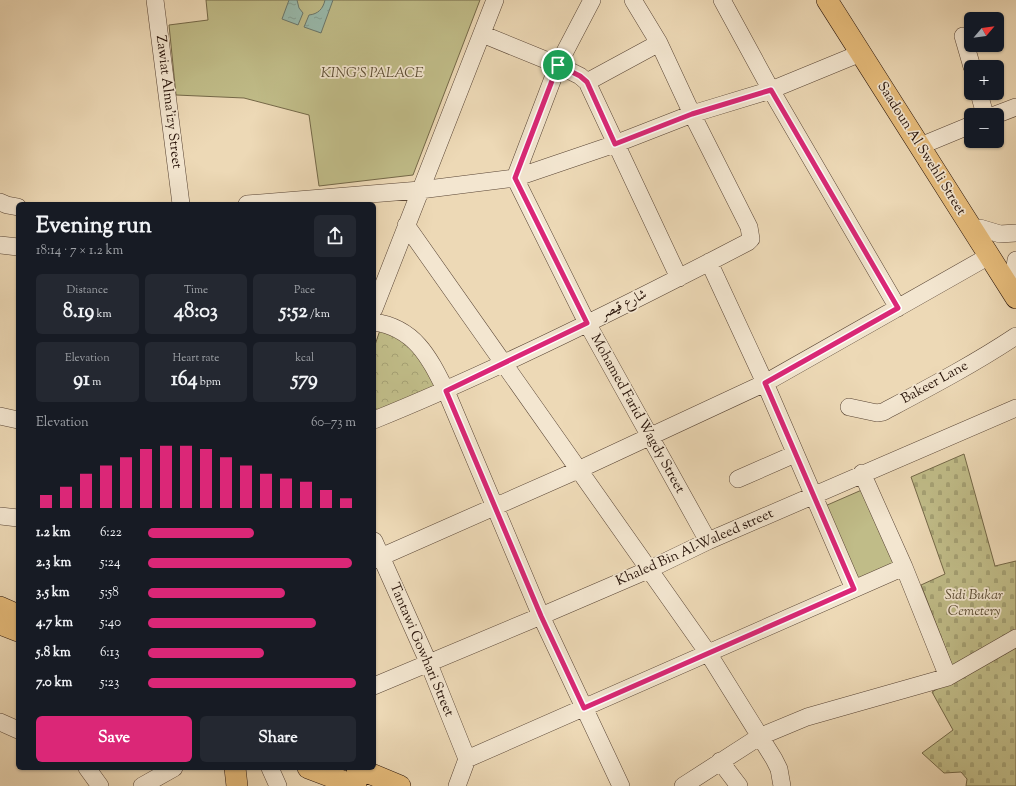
<!DOCTYPE html>
<html lang="en">
<head>
<meta charset="utf-8">
<style>
  :root { --surface:#171b24; --page:#242831; --text:#f1f3f6; --muted:#9ea1a6; --accent:#db2777 }
  body { margin:0; font-family:"Sorts Mill Goudy",Amiri,serif; background:var(--page); color:var(--text); height:100vh; display:flex; flex-direction:column; font-size:15px; white-space:nowrap }
  * { box-sizing:border-box; margin:0 }
  p { font-size:13px; color:var(--muted) }
  .icon { flex:none; width:22px; height:22px; fill:none; stroke:currentColor; stroke-width:2; stroke-linecap:round; stroke-linejoin:round }
  .map { position:relative; flex:1; overflow:hidden }
  .details { position:absolute; left:16px; top:202px; width:360px; height:568px; display:flex; flex-direction:column; background:var(--surface); border-radius:6px; box-shadow:0 1px 3px #0004 }
  .details>* { flex:none }
  .needle { width:26px; rotate:61deg }
  .buttons { position:absolute; left:964px; top:12px; display:grid; gap:8px }
  .buttons a { display:grid; place-items:center; width:40px; height:40px; border-radius:6px; background:var(--surface); box-shadow:0 1px 3px #0004; font-size:20px }
  .pin { position:absolute; display:grid; place-items:center; width:34px; height:34px; color:#fff; margin:-17px; border:2px solid #fff; border-radius:50%; box-shadow:0 1px 4px #0007 }
  .round { display:grid; place-items:center; flex:none; width:42px; height:42px; border-radius:6px; background:var(--page) }
  .summary { display:flex; align-items:center; justify-content:space-between; height:68px; padding:0 20px }
  h1 { font-size:22px; font-weight:800; line-height:30px }
  .figures { display:grid; grid-template-columns:repeat(3,1fr); gap:6px; height:68px; padding:4px 20px }
  .figures div { display:grid; align-content:center; border-radius:6px; background:var(--page); text-align:center }
  .figures b { font-size:20px; font-weight:800 }
  .figures small { font-size:11px; font-weight:400 }
  .figures p { font-size:11px }
  .chart { height:112px; padding:8px 20px }
  .chart p { display:flex; justify-content:space-between }
  .chart svg { width:100%; height:72px; margin-top:4px; stroke:var(--accent); stroke-width:6 }
  .action { display:flex; gap:8px; margin-top:auto; padding:8px 20px }
  .action a { flex:1; height:46px; border-radius:6px; background:var(--accent); color:#fff; font-size:16px; font-weight:800; line-height:46px; text-align:center }
  .action a+a { background:var(--page); color:var(--text) }
  ul { padding:0 20px; list-style:none; font-size:13px }
  li { display:grid; grid-template-columns:64px 48px 1fr; align-items:center; height:30px }
  li i { height:10px; border-radius:5px; background:var(--accent) }
  .map>svg:first-child { display:block }
  .cemetery { fill:url(#cemetery-stones); stroke:#746848 }
  .park { fill:url(#park-crowns); stroke:#746848 }
  .garden { fill:#c0bc88; stroke:#746848 }
  .water { fill:url(#water-ripples); stroke:#6b776b }
  .lines { fill:none; stroke-linecap:round; stroke-linejoin:round }
  .minor-casing { stroke:#584434; stroke-width:18 }
  .major-casing { stroke:#271309; stroke-width:22 }
  .minor { stroke:#f3e6d0; stroke-width:17 }
  .major { stroke:#e6bc7b; stroke-width:21 }
  .route-casing { stroke:#fff; stroke-width:8 }
  .route { stroke:#db2777; stroke-width:5 }
  .labels { text-anchor:middle; dominant-baseline:central; stroke-width:3.5; stroke-linejoin:round; paint-order:stroke }
  .park-label { font-size:14px; font-style:italic; fill:#5d4e35; stroke:#f3e6d0 }
  .street-label { font-size:14px; fill:#271309; stroke:#f3e6d0 }
</style>
</head>
<body>
<div class="map">
<svg width="1016" height="786" viewBox="0 0 1016 786">
  <defs>
    <pattern id="cemetery-stones" width="16" height="16" patternUnits="userSpaceOnUse"><rect width="16" height="16" fill="#c0bc88"/><path d="M2 7V4a2 2 0 0 1 4 0v3zM10 15v-3a2 2 0 0 1 4 0v3z" fill="#a5a174"/></pattern>
    <pattern id="park-crowns" width="20" height="18" patternUnits="userSpaceOnUse"><rect width="20" height="18" fill="#c0bc88"/><path d="M2 6a3 3 0 1 1 6 0M12 15a3 3 0 1 1 6 0" fill="none" stroke="#a5a174"/></pattern>
    <pattern id="water-ripples" width="26" height="14" patternUnits="userSpaceOnUse"><rect width="26" height="14" fill="#99baac"/><path d="M2 4q2-2 4 0t4 0M15 11q2-2 4 0t4 0" fill="none" stroke="#849f93"/></pattern>
  </defs>
  <rect width="100%" height="100%" fill="#edd9b6"/>
  <filter id="stains"><feTurbulence type="fractalNoise" baseFrequency=".005" numOctaves="4"/><feColorMatrix values="0 0 0 0 .2 0 0 0 0 .09 0 0 0 0 .02 0 0 0 .5 -.17"/></filter>
  <radialGradient id="worn" r=".72"><stop offset=".6" stop-color="#630" stop-opacity="0"/><stop offset="1" stop-color="#630" stop-opacity=".3"/></radialGradient>
  <path class="cemetery" d="M964,454l31,112 21,-5v72l-62,37 -33,-85 24,-11 -34,-97z
    M1016,642v144h-50l1,-7 -6,-7 -17,1 -22,-20 31,-23 -21,-38z"/>
  <path class="park" d="M380,330l20,4 24,22 13,31 -63,29v-68z"/>
  <path class="garden" d="M206,0h274l-67,175 -94,11 -10,-71 -65,-17 -68,-3 -7,-70 39,-5z
    M864,489l33,75 -38,17 -34,-75z"/>
  <path class="water" d="M289,0h8l2,8 4,5 -5,12 -16,-6z
    M325,0h8l-12,33 -17,-6 5,-12c9,-1 14,-6 16,-15z"/>
  <g class="lines">
    <g class="minor-casing">
      <path id="minor" d="M155,0l26,204
        M592,0l-34,65 -43,113 72,145 121,218
        M722,0l49,90 127,218
        M482,34l76,31 22,11 7,6 92,196
        M963,36l9,31
        M587,82l72,-39
        M979,93l6,22
        M995,115l21,-8
        M925,144l46,-19
        M0,202l7,3 11,2
        M247,204l173,-14 95,-12 100,-34 77,-30 79,-24 90,-37
        M406,225l302,428 66,106 5,10 3,17
        M980,228l20,6 16,-1
        M0,245l18,2
        M709,262l56,121 89,206
        M1013,280l3,-20
        M374,309l121,-309
        M374,322c41,6 55,35 72,69l95,225 80,170
        M849,407l28,6 6,-1c45,-24 91,-48 133,-76
        M0,416l18,4
        M374,420c104,-42 204,-91 304,-142 24,-12 47,-24 70,-36l3,-3 -2,-12 -57,-113 -33,-71 -26,-43
        M862,473l42,94 44,110
        M738,479l57,-25
        M0,516l18,2
        M374,541l55,123 38,95
        M374,560l204,-90 187,-87 224,-127
        M374,686l167,-70 107,-46 60,-29 308,-133
        M0,722l18,8
        M467,759l437,-192
        M720,761l19,25
        M87,768l13,18
        M270,768l8,18
        M142,786l32,-18
        M457,786l10,-27
        M683,786l76,-49 48,-20 141,-40 68,-39"/>
    </g>
    <g class="major-casing">
      <path id="major" d="M827,0l189,298
        M0,607l18,8
        M0,624l18,7
        M235,768l2,18
        M308,768l48,18
        M357,768l43,18"/>
    </g>
    <use href="#minor" class="minor"/>
    <use href="#major" class="major"/>
  </g>
  <g class="lines">
    <g class="route-casing">
      <path id="route" d="M558,65l22,11 7,6 28,62 77,-30 79,-24 127,218 -133,75 89,206 -270,119 -43,-92 -95,-225 141,-68 -72,-145z"/>
    </g>
    <use href="#route" class="route"/>
  </g>
  <g class="labels">
    <g class="park-label">
      <text x="372" y="74">KING'S PALACE</text>
      <text x="974" y="596">Sidi Bukar<tspan x="974" dy="16">Cemetery</tspan></text>
    </g>
    <g class="street-label">
      <text transform="translate(168 102) rotate(83)">Zawiat Alma'izy Street</text>
      <text transform="translate(921 149) rotate(58)">Saadoun Al Swehli Street</text>
      <text transform="translate(624 305) rotate(-26)">شارع قيصر</text>
      <text transform="translate(935 383) rotate(-29)">Bakeer Lane</text>
      <text transform="translate(637 414) rotate(61)">Mohamed Farid Wagdy Street</text>
      <text transform="translate(695 548) rotate(-24)">Khaled Bin Al-Waleed street</text>
      <text transform="translate(421 650) rotate(67)">Tantawi Gowhari Street</text>
    </g>
  </g>
  <rect width="100%" height="100%" filter="url(#stains)"/>
  <rect width="100%" height="100%" fill="url(#worn)"/>
</svg>
<div class="buttons">
<a><svg class="needle" viewBox="-14 -14 28 28"><path d="M0-13l5 13h-10z" fill="#e53935"/><path d="M0 13l5-13h-10z" fill="#9ea1a6"/></svg></a>
<a>+</a>
<a>−</a>
</div>
<div class="pin" style="left:558px;top:65px;background:#1e9e55"><svg class="icon" aria-label="arrive" viewBox="0 0 24 24"><path d="M6 21V4h12l-3 4 3 4H6"/></svg></div>
<section class="details">
<div class="summary"><div><h1>Evening run</h1><p>18:14 · 7 × 1.2 km</p></div><a class="round"><svg class="icon" aria-label="share" viewBox="0 0 24 24"><path d="M12 15V3M7 8l5-5 5 5M5 13v7h14v-7"/></svg></a></div>
<div class="figures">
<div><p>Distance</p><b>8.19<small> km</small></b></div>
<div><p>Time</p><b>48:03</b></div>
<div><p>Pace</p><b>5:52<small> /km</small></b></div>
</div>
<div class="figures">
<div><p>Elevation</p><b>91<small> m</small></b></div>
<div><p>Heart rate</p><b>164<small> bpm</small></b></div>
<div><p>kcal</p><b>579</b></div>
</div>
<div class="chart"><p><span>Elevation</span>60–73 m</p>
<svg viewBox="0 0 160 44" preserveAspectRatio="none"><path d="M5 44V36M15 44V31M25 44V23M35 44V18M45 44V13M55 44V8M65 44V6M75 44V6M85 44V8M95 44V13M105 44V18M115 44V23M125 44V26M135 44V28M145 44V33M155 44V38"/></svg>
</div>
<ul>
<li><b>1.2 km</b>6:22<i style="width:51%"></i></li>
<li><b>2.3 km</b>5:24<i style="width:98%"></i></li>
<li><b>3.5 km</b>5:58<i style="width:66%"></i></li>
<li><b>4.7 km</b>5:40<i style="width:81%"></i></li>
<li><b>5.8 km</b>6:13<i style="width:56%"></i></li>
<li><b>7.0 km</b>5:23<i style="width:100%"></i></li>
</ul>
<div class="action"><a>Save</a><a>Share</a></div>
</section>
</div>
</body>
</html>
